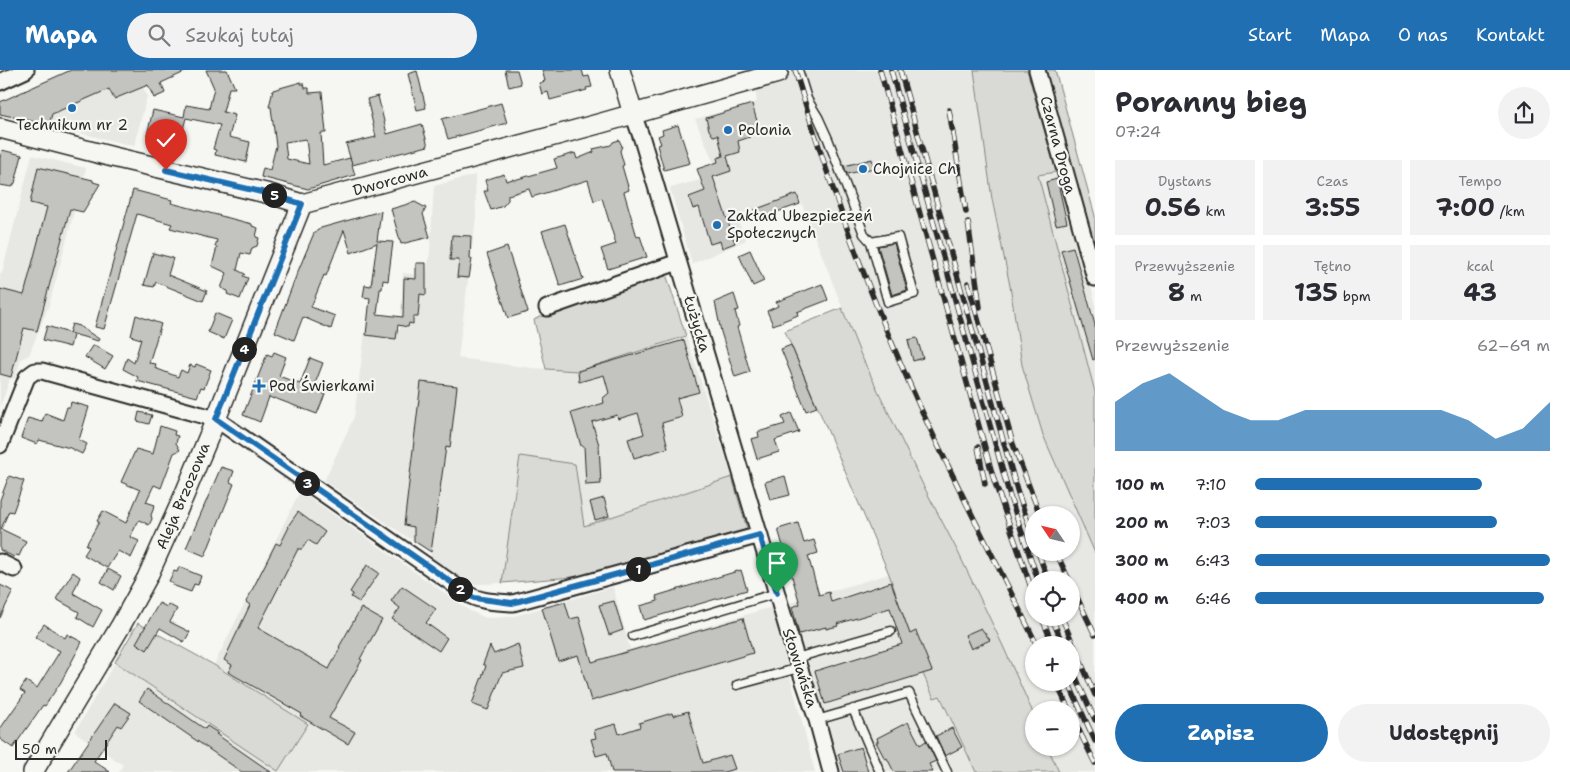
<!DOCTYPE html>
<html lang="pl">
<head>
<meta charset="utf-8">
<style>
  :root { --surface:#fff; --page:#f2f2f3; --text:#2b2b33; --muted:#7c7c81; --accent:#1f6fb2 }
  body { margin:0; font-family:"Shantell Sans",sans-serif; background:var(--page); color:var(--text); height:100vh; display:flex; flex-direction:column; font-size:19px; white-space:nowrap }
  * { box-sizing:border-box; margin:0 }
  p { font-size:16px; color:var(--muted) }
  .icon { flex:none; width:28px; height:28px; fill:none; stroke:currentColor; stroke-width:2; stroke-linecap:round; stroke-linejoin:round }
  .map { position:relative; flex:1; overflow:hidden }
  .side { display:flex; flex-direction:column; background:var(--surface); width:475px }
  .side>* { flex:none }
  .needle { width:32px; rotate:305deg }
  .controls { position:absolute; left:1025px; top:436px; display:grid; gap:10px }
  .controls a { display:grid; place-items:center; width:55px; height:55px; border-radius:50%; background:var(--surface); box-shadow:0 1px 4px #0004; font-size:25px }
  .scale { position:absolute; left:15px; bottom:12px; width:92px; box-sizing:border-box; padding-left:5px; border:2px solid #2b2b2b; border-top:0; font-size:14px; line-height:18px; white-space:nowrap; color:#2b2b2b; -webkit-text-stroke:4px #f6f6f2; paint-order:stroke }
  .pin { position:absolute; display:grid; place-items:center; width:42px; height:42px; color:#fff; margin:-51px -21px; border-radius:50% 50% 50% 0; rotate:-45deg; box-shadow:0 0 5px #0007 }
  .pin .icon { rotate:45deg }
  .km { position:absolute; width:25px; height:25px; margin:-12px; border-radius:50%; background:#222; color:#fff; font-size:14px; line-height:25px; text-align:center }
  .round { display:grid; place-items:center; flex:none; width:52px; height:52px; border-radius:26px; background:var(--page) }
  .head { display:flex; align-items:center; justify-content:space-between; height:85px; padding:0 20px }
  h1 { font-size:28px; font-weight:700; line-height:38px }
  .stats { display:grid; grid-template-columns:repeat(3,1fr); gap:8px; height:85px; padding:5px 20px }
  .stats div { display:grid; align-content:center; border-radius:0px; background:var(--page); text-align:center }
  .stats b { font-size:25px; font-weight:700 }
  .stats small { font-size:14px; font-weight:400 }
  .stats p { font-size:14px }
  .chart { height:140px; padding:10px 20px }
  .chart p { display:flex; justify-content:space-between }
  .chart svg { width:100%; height:90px; margin-top:5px; fill:var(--accent); opacity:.7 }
  .action { display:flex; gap:10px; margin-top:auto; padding:10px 20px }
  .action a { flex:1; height:58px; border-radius:30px; background:var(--accent); color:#fff; font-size:20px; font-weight:700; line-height:58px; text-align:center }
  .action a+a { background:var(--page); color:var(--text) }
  ul { padding:0 20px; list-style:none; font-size:16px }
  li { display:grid; grid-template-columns:80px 60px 1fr; align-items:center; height:38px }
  li i { height:12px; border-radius:6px; background:var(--accent) }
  header { display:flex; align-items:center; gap:30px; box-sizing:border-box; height:70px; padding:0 25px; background:var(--accent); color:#fff }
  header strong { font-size:24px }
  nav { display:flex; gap:28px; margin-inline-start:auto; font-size:18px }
  .search { width:350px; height:45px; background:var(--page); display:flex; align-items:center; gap:12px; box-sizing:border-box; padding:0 18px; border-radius:28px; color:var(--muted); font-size:19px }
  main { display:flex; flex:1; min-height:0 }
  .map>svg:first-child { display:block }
  .built { fill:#e7e7e3; fill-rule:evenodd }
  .green { fill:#d9d9d5; stroke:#828280 }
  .building { fill:#c3c3c0; stroke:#2b2b2b; fill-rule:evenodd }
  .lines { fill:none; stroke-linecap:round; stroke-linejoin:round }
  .service-casing { stroke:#2b2b2b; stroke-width:11 }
  .minor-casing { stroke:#2b2b2b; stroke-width:19 }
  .tertiary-casing { stroke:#2b2b2b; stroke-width:22 }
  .service { stroke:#f6f6f2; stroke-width:8 }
  .minor { stroke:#f6f6f2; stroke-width:15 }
  .tertiary { stroke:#f6f6f2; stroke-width:19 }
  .rail-casing { stroke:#2b2b2b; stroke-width:5.5 }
  .rail { stroke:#f6f6f2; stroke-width:4; stroke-dasharray:11; stroke-linecap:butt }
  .route-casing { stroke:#fff; stroke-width:10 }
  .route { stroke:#1f6fb2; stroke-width:6 }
  .poi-dot { fill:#1f6fb2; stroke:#f6f6f2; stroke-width:2 }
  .labels { text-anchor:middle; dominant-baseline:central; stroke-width:4.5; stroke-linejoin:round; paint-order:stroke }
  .poi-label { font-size:15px; fill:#2b2b2b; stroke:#f6f6f2; text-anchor:start }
  .street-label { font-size:15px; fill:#2b2b2b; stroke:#f6f6f2 }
</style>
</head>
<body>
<header>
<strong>Mapa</strong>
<div class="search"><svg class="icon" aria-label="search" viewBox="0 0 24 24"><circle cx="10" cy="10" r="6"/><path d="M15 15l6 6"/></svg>Szukaj tutaj</div>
<nav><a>Start</a><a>Mapa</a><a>O nas</a><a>Kontakt</a></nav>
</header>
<main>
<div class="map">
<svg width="1095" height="702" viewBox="0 0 1095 702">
  <rect width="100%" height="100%" fill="#f6f6f2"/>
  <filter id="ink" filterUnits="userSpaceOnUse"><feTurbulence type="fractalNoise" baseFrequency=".02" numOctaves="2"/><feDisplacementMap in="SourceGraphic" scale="10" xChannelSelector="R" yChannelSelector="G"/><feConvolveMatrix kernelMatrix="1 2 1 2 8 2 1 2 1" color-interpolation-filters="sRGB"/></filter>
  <g filter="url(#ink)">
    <path class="built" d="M71,0h64l12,26 -13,50 -134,-32v-12z
      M752,0h222l18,129 18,87 12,79 73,188v219h-36l-11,-24h23v-38h-37v5l-31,-69 -45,-94 -35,-67 -63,-132 -62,-159 -62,22 10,24 -54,24 -22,-76 49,-13 -24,-56 62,-17zM1034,445h37v37h-37zM1034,510h37v38h-37zM1034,575h37v37h-37z
      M32,85l54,13 -37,137 -20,50 -8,4 -6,19 -5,1 -10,28v-134h2z
      M1056,102l30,95 9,34v91l-57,-217z
      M475,105l1,42 -18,141 74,10 46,3 108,-35 46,141 -149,49 -63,-70 -18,127 -38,2 -33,-24v-8l-107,-72 30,-64 12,-91 34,4 3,-57 23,3 4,-24 4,-66z
      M300,421l170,120 16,7 25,-1 102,-30 17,62 142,-42 43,165h-696l4,-7 -48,-33 40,-70 163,109 29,-47 -93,-59z
      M889,504l34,100 11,24 5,-2 37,76h-137l-49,-169z"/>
    <path class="green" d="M974,0h53l29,102 -18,3 57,217v161l-52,-118 -21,-70 -12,-79 -18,-87z
      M1045,0h10l40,146v36z
      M665,201l21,65 -108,35 -32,-2 -12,-49 12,-7z
      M842,238l18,45 63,132 35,67 45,94 31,69v33h14l11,24h-83l-36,-76 -6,2 -11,-24 -34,-100 -104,-243z
      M520,386l55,8 9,62 148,-49 15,52 -163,47 -82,7z
      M138,553l76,42 94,59 -30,47 -163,-109z"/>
    <path class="building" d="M71,0h118l-28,13 4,10 -11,5 -6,-13 -34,14 -5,-10 -57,25 -3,11 -49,-11v-12z
      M206,0h21l8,18h-6l-6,24 12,3 -6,22 21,5 -4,20 -31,-7 1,-5 -3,-1 7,-24 -34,-7 -5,19 -4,9 -10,-3 -4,2 -2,-6 -14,-4 6,-25 31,7 2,-12 23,4 5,-21z
      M505,0h12l4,14 -12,3z
      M542,0h40l2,7 5,-1 3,11 -6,1 1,2 -37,10 -2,-8 -6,2 -3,-11 6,-2z
      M417,1l9,37 -9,2 -9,-36z
      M301,12v2h3l1,4h4v5l13,-1 4,41h-5l2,32 27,-7 2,6 -6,-20 30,-7 -9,-38 11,-3 9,38 35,-10 6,22 -76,19 3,10 -47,14 -47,-12 2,-9 7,2 6,-24 -5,-39h-2l4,-17zM306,69l3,25 -22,-5 -2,-17z
      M501,33l6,20 -59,16 -6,-20z
      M752,34l7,24 -11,3 2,6 -12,4 2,11 -13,4 4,15 -18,6 22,66 -13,5 -2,-7 -10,3 -11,-37 -6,2 -4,-12 16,-6 -8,-22 21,-7 -1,-4 6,-2 -5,-21 -5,1 -4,-6 -3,-12z
      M678,55l12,38 -26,7 -7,-25 4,-1 -3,-8 5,-2 -1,-4z
      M619,70l3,6 -2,5 4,14 -2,1 7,24 -5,2 13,45 3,-1 7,21 -39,12 -7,-20 15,-5 -14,-46 -8,3 -6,-21 -56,17 -3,-8 -21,6v5l-5,6 -12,4 -7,-19h4l-3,-11 19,-6 2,7 7,-2 1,1 43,-12 -3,-9 21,-6 2,6 17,-7 -1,-3 18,-4 2,-3z
      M2,80l20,5 -7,28 -3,4 -12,-2v-27z
      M872,89l2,9 -27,6 -3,-8z
      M38,97l55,13v2l7,2 -17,28 -13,-3 -33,122 -13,-3 -13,49 -11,-3v-85l24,6 23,-88 -17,-4z
      M1057,109l10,44 -11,2 -10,-43z
      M133,120l39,10 -1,3 81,21v2l6,2 -2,9 3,1 -2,8 -5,2 -2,7 -9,-2 -4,17 8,4 -2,2 5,2 -8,21 -13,-5 1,-3 -7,-3 6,-15 -15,-7 5,-19h-2l2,-7 -47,-12 2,-4 -35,-10 -33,115 -9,-2z
      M797,124l3,10 -43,15 -3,-9z
      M415,132l11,6 -3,6 7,23 -29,7 -10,-35z
      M381,141l-4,30 16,1 -5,39 -5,-1 -1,9h-2l-3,25 26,3 1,-39 12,1v-16h10v32l-6,-1 -2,23h-5v7l-4,-1 -1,4 -10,-2 -2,14 -30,-4 4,-37 -7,-1 2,-12 6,1 6,-43 -26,10 -7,-23 -18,46 -2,-1 -13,32 24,9 -4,13 -28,-12 -9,23 -19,-8 21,-56 18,-43 7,-5z
      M565,154l18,55 -23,7 -18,-55z
      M452,165l19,1 -1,23h2l-3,19 -12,-1 2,-17h-9z
      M894,173l13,47 -15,5 -14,-49z
      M507,177l21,65 -20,6 -21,-64z
      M1073,177l22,78v34l-2,1 -32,-110z
      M750,180l14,31 -11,5 -14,-31z
      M153,183l20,5 -5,17 39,16 -4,10 -47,-19 -2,5 -10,-2z
      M822,214l6,16 -31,12 1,3 -25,10 -6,-14 11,-5 -2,-4z
      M734,224l5,16 -4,1 4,15 -2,1 13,45 -15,5 -14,-45 -6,-30z
      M215,243l17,7 -8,19 -16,-7z
      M136,245l25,9 -12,39 7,1 -1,4 23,9 3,-7 6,3 3,-8 5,2 1,-3 15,6 -7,18 -3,-1 -4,10 -60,-16 1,-4 -15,-8 4,-11 7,5 7,-24 -10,-3z
      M72,254l7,2 20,13 -1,2 -29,-8 4,2 -3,12 -27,-7 4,-14 22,7z
      M917,268l6,20 -10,3 -5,-21z
      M684,270l15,52 -22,6 5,19 -20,6 6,25 -34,10 -6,-19 16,-5 -6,-21 -20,6 -1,-4 -25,7 7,23 2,39 -15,1 -2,-39h-3l-10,-33 33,-10 -1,-5 6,-5 -5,-18 -25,7 -1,-11z
      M791,275l26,62 -11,4 -25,-62z
      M92,276h4l17,10 -8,13 -20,-12z
      M274,282l12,5 -7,19 21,8 10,-26 13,5 -10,26 12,5 -8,20 -43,-16v1l-5,-2 -9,25 -17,-7 24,-61 5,2z
      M421,312l36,4 -7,62 -4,-1 -15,105 -17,-11v-14l-10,-2z
      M71,332l18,5 -10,33 8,4 -5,10 -12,-6 -31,-8 -2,4 -16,-6 7,-20 14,4 3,-9 18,7 4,-13h3z
      M139,342l13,3 -3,9 -12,-3z
      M791,343l8,19 -24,8 4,12 -22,7 -6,-20 8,-2 -1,-5 27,-8 -3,-7z
      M160,356l15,5 -1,4 4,1 -2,7 4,7 -6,3 -13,35 -7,-3 -8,17 9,3 -4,10 1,4 -3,6 -10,-5 -9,17 9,4 -8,17 -13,-7 -11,17 -23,-13 5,-8 -3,-2 13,-23 -2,-1 6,-10 23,12 14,-33 -19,-8 15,-33 17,5z
      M221,397l13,4 -4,11 4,2 -29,72 -19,-8z
      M9,406l15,5 -11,31 -4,-1 -8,18 25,12 -7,15 -3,-1 -2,2 -14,-7v-50z
      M785,406l5,19 -20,5 -5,-18z
      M604,428l5,18 -14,4 -5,-18z
      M298,442l27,20 -9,13 -8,-5 -6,9h-4l-40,79 71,41 11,-21 -1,-1 22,-39 21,12 -22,39 2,1 -33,58 26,14 -7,12 -48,-28 2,-2 -74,-42 4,-7 -8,-5 26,-55 -4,-3 30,-59 4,2 9,-18 -1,-1z
      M798,453l6,20 10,-3 4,13 -10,3 11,39 10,-3 2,10 60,-20 19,52 6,-3 16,40 -107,33 -10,-33 87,-27 -12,-36 -53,16 1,2 -12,3v-2l-27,7 -7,-27 8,-3 -22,-75z
      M367,495l12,8 -20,29 -8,-5 2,-3 -3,-2z
      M179,497l22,9 -3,9 -4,-1 -3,8 -19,-7 1,-2 -4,-2 5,-10 3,1z
      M108,499l13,7 -7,14 -13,-8z
      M741,500l6,20 -103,30 -4,-14 18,-5 -2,-5z
      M73,502l7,5 -7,16 29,17 -9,17 -16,-10 2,-5 -23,-13z
      M0,515l13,6 -13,27z
      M402,516l34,23 -10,14 21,15 -8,13 -47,-32 8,-11 -9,-7z
      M614,531l9,29 -14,5 -10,-30z
      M565,532l5,17 9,-2 13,45 151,-44 10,35 -162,48 -13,-46 -20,6 -16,-53z
      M159,533l8,4 1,-3 9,5 -7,13 20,10 -6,10 -24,-14 -13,22 -11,-7z
      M44,554l21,14 2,-4 15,8 -21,40 -16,24 -2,-1 -30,43 -13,-9v-10l25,-36 -5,-3 6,-9 11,7 23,-37 -25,-14z
      M981,558l9,12 -19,9 -6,-14z
      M518,574l6,24 -22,5 -14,37 -16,-6 14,-38 -3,-2 7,-18 4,8z
      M147,619l58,40 2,-3 11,7 -2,1 55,38h-29l-103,-71z
      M115,633l16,10 -10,14 -3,-2 -24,36 16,11h-42z
      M688,641l15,52 27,-8 5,14 -11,3h-112l-5,-19 -11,3 -5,-17 5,-1 -2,-8 22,-6 3,10 21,-7 -1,-4 33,-10 1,3z
      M908,652l12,23 6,-4 10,20 -7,3 4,8h-39l-7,-14 -2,1 -9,-17h2l-1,-4z
      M952,658l10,19 -17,9 -9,-20z
      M861,677l7,25h-24l-6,-18z"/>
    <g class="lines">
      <g class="service-casing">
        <path id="service" d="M798,0l9,29 11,18 10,22 36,95 7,8 17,60 26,-8 -16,-57 -27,5
          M633,566l144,-43
          M796,588l95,-27
          M737,615l62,-17
          M853,639l27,63
          M817,650l92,-27 38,79"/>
      </g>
      <g class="minor-casing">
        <path id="minor" d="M1037,0l58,208
          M0,12l26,-12
          M633,44l9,25 154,519 21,62 14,52
          M547,238l131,-46
          M0,375l27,-68 8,-6h7l174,48 250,174c13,9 30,9 47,10l247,-68
          M0,492l14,7"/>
      </g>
      <g class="tertiary-casing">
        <path id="tertiary" d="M620,0l13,44
          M0,58l113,29 157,37 32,10 296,-80 180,-51
          M33,702l87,-145 27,-49 36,-80 33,-79 86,-215"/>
      </g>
      <use href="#service" class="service"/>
      <use href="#minor" class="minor"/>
      <use href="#tertiary" class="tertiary"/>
      <g class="rail-casing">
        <path id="rail" d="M795,0c34,115 75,228 125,337 37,80 78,159 117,238
          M880,0l114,410 40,116
          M891,0l119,427 28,83
          M900,0l117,420 17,50
          M949,40l17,102
          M968,152l12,85
          M968,213l45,161 27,71
          M978,377l7,37
          M1038,482l10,28
          M1056,482l13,28
          M1071,515l24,50
          M1042,548l11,27
          M1052,548l11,27
          M1062,548l33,77
          M1071,596l24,54
          M1056,612l13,28
          M1068,612l27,59
          M1071,644l24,49"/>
      </g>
      <use href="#rail" class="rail"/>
    </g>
  </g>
  <g class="lines" filter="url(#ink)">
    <g class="route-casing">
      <path id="route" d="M166,100l104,24 32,10 -86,215 258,179 38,5 248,-68 17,58"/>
    </g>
    <use href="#route" class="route"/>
  </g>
  <g class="poi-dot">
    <circle cx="72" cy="38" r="5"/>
    <circle cx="728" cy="60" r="5"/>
    <circle cx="863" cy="99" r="5"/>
    <circle cx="717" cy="155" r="5"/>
    <path d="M256.5 308.5h5v5h5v5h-5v5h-5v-5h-5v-5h5z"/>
  </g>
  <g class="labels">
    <g class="poi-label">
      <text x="72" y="55" text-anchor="middle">Technikum nr 2</text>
      <text x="738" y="60">Polonia</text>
      <text x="873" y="99">Chojnice Ch</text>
      <text x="727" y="146">Zakład Ubezpieczeń<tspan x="727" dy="17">Społecznych</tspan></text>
      <text x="269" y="316">Pod Świerkami</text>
    </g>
    <g class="street-label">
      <text transform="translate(1058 75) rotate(75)">Czarna Droga</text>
      <text transform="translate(390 111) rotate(-15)">Dworcowa</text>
      <text transform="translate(697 254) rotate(73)">Łużycka</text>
      <text transform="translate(183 426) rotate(-67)">Aleja Brzozowa</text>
      <text transform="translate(800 598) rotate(72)">Słowiańska</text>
    </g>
  </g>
</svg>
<div class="controls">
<a><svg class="needle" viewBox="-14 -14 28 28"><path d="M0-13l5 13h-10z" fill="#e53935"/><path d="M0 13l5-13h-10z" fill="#7c7c81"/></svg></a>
<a><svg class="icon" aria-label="locate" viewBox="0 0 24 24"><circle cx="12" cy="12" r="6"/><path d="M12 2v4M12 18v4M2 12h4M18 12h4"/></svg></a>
<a>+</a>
<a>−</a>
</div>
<div class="scale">50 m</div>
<div class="pin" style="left:777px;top:523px;background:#1e9e55"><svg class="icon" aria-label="arrive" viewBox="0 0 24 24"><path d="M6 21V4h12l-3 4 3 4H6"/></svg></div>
<div class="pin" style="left:166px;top:100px;background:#d93025"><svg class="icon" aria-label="check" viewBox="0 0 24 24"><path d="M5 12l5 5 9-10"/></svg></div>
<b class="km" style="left:638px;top:499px">1</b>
<b class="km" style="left:460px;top:519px">2</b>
<b class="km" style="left:307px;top:413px">3</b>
<b class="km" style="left:244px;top:279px">4</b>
<b class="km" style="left:274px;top:125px">5</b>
</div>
<section class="side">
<div class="head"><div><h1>Poranny bieg</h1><p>07:24</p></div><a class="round"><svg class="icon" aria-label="share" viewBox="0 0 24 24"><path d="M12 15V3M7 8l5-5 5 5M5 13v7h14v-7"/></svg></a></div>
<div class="stats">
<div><p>Dystans</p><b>0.56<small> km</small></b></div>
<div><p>Czas</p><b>3:55</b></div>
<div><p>Tempo</p><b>7:00<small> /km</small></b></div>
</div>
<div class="stats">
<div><p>Przewyższenie</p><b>8<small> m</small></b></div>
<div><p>Tętno</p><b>135<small> bpm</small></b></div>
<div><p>kcal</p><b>43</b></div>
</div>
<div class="chart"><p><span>Przewyższenie</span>62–69 m</p>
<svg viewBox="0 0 160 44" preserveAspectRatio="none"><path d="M0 44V20L10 11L20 6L30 15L40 24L50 29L60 29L70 24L80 24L90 24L100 24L110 24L120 24L130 29L140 38L150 33L160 20V44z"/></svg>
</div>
<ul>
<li><b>100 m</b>7:10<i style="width:77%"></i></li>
<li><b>200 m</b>7:03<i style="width:82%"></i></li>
<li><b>300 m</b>6:43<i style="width:100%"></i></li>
<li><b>400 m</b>6:46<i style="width:98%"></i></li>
</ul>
<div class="action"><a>Zapisz</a><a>Udostępnij</a></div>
</section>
</main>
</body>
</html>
